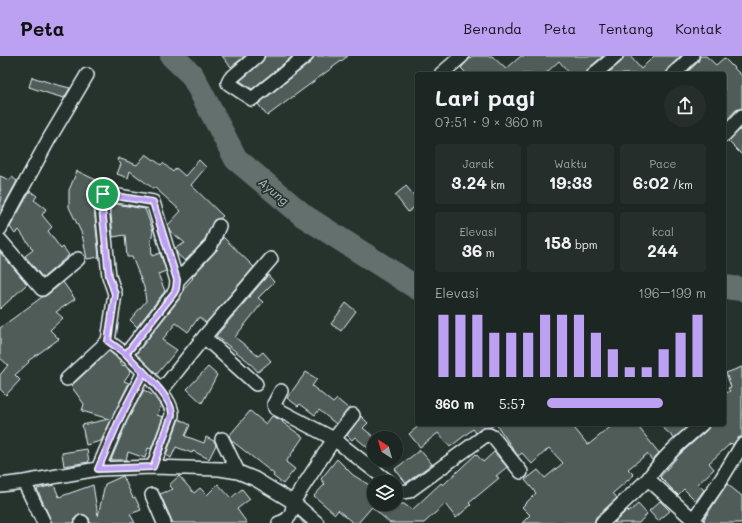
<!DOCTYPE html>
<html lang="id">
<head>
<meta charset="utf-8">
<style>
  :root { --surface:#1c2622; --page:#252e2a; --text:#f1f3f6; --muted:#a0a5a5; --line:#3a4340; --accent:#bca0f2 }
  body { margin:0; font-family:Mali,sans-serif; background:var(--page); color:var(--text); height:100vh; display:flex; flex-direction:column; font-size:15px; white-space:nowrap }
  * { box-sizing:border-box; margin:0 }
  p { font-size:13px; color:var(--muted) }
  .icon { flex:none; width:22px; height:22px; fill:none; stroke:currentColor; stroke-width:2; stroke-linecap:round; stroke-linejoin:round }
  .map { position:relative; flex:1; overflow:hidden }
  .drawer { position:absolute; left:415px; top:16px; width:311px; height:354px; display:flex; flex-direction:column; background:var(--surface); border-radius:4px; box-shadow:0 1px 3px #0004,0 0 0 1px var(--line) }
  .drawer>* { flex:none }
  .needle { width:26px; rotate:323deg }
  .buttons { position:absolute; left:367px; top:375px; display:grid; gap:8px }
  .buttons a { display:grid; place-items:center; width:36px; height:36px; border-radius:50%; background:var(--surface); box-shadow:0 1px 3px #0004,0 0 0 1px var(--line); font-size:20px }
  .pin { position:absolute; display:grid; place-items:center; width:34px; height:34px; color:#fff; margin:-17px; border:2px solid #fff; border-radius:50%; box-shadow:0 1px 4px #0007 }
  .round { display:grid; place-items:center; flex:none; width:42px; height:42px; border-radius:21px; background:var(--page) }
  .headline { display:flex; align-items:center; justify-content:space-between; height:68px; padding:0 20px }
  h1 { font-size:22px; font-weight:800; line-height:30px }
  .figures { display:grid; grid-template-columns:repeat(3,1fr); gap:6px; height:68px; padding:4px 20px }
  .figures div { display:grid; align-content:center; border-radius:4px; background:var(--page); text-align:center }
  .figures b { font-size:17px; font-weight:800 }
  .figures small { font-size:11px; font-weight:400 }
  .figures p { font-size:11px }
  .chart { height:112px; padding:8px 20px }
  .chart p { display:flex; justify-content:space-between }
  .chart svg { width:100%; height:72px; margin-top:4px; stroke:var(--accent); stroke-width:6 }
  ul { padding:0 20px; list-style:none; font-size:13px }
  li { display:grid; grid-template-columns:64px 48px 1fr; align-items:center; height:30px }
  li i { height:10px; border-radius:5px; background:var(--accent) }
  header { display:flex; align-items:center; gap:24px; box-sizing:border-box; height:56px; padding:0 20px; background:var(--accent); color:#111 }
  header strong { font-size:19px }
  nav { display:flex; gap:22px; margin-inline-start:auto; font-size:14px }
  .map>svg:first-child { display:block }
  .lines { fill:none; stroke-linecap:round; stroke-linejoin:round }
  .stream { stroke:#98a3a5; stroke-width:4 }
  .river { stroke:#636f6d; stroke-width:24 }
  .building { fill:#505c59; stroke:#e8f1f8 }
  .minor-casing { stroke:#e8f1f8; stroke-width:16 }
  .minor { stroke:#26332d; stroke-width:13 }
  .route-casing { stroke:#fff; stroke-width:8 }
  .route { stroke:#bca0f2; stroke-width:5 }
  .labels { text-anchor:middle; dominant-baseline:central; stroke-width:3.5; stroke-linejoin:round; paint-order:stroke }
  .water-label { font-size:12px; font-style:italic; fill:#b3bdc0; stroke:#26332d }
</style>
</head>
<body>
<header>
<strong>Peta</strong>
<nav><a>Beranda</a><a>Peta</a><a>Tentang</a><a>Kontak</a></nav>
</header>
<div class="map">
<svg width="742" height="467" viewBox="0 0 742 467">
  <rect width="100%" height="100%" fill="#26332d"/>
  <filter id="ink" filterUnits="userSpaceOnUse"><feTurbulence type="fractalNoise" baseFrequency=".025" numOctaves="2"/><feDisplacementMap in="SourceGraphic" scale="8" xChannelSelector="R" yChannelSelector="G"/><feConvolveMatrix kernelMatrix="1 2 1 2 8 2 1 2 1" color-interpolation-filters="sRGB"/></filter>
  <g filter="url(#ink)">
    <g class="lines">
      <path class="stream" d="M295,455l10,12"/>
      <path class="river" d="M172,0l20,19 44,84 68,57 113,72
        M724,231l18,2"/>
    </g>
    <path class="building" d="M222,0h23l-14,11z
      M265,0h28l-41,33 -12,-8 22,-19z
      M314,0h34l-81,60 -9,-12 53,-42z
      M472,0h20l14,13 15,-13h82l-14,12 -3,6h-16l-11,-13 -14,13h-78l-6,-6z
      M624,0h6l11,13 13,-13h27l-13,12 -2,6h-59l14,-12z
      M700,0h6l10,9 8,-7 18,18v32l-6,2 -12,13v-49h-39l13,-12z
      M32,21l22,7 16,4 -6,10 -14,-4 -21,-7z
      M742,72v27l-14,-14z
      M146,98l15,11 2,-2 10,9 3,-4 9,8 14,-16 7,7 -15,18 32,31 -2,2 -7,2 -10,21 -19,20 -7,-6 -3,-7 10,-5 -15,-12 -2,-6 13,-14 -27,-24v2l-24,-18 -2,7 -11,-4 4,-10 -4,-4 1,-2 19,7z
      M77,115l19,9 -6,13h5l-2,6 6,58 -12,2 -5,-25 -13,-27v-17z
      M0,120l10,4 2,-3 5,4 -16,30z
      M406,130l11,13v6l-9,7 -13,-17z
      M30,135l7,5 -3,4 12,9 -4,6 10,12 -4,4 13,18 2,-2 6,8 -26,23 -18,-22 8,-6 -14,-20 -4,4 -5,-7z
      M110,147l35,6 8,22 -2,10 1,15 8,-3 6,18 -8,3 7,17 -28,36 -7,-7 16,-19 -2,-14 -12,-30h-5l-2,-22 -12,2z
      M223,181l31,30 -48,56 -7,-6 -11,15 -12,-9 -14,17 15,10 -20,24 -21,-20 44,-56 4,-10 9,-10 -1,-1 25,-27z
      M0,196l27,32 -27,25z
      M268,219l6,7 -16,16 5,4 -28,35 23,19 5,-4 8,9 -13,11 -9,-10 -33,-26z
      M63,226l12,17 -19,13 7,6 -13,12 9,9 -31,22 1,1 -14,13 5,5 -14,15 -6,-6v-14l8,-10 -8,-7v-30l42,-31 5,-2z
      M346,247l10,8 -15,20 -10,-7z
      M109,295l7,6 7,9 1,-1 7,6 -7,10 5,2 -28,58 -15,4 -4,-20 27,-6 -27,-8 2,-7 -13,-18z
      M208,311l9,8 -15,28 -15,-14z
      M742,311v69l-4,2 -5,7 -2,-2 -22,20 5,6 -16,15 6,6 -8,11 -12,-12 -6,6 -18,-18 19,-22 28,-25 3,-6h14v-30l6,-3 -2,-3 3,-1 -5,-14z
      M306,316l11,7 -5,7 21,17 4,-4 12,10 -13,15 -17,-14 -4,5 -15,-11 -2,2 -11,-8z
      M144,334l10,6 7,10 -4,9 6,2 -12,32 -3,-1 -3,10 -17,-6 -2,8h-15l16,-39z
      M250,355l16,13 6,-8 11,5 -1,1 21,15 -17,25 9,7 -12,15 -10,-8 1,-2 -42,-33 -3,-5z
      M361,360l7,7 -5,5 11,9v16l-19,-16 -3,3 -5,-5z
      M179,363l11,6 -5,11 19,7 2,-6 8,4 2,4 -7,14 -16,-8 -1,2 -16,-6 -5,11 -5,-3z
      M421,368h150l17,21 26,-21h22l23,29 -7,7 -5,-6 -19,15 6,6 -21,18 4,5 -21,19 -2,6h-72l8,-8 -8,-8 14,-14 -11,-13 13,-10 7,8 18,-15 -14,-15 -17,16 -10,-11 -4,3 -22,-32 -5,3 -9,1 -6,5 -3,-4 -23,18 -12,-14 -18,14 -11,-13z
      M659,368h31l-16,14z
      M87,393l2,13 -25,4 -2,-13z
      M420,394l12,14 -26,19 -11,-14z
      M494,396l13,15 -11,9 3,2 -30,25 2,2 -15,13 -11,-14 -21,19h-34l-18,-16 -14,16h-5l-15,-13 -3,4 -21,-18 11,-12 -4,-5 16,-20 16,16 21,13v16h30l8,6 29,-27 2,2 33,-31 7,8z
      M123,420l10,22 2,-1 6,13 -11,4 5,9h-45l-1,-5 -7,-4 -7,4 -1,5h-22l-15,-34 17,-4 5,12 34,-12 5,31 7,-32z
      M179,420l15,17 6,-5 7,7 11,-11 13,14 11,-9 8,10 -13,10 10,14h-74l-13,-29 13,-5 -4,-4z
      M727,428l15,12v27h-37l-1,-4z
      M660,445l10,10 -12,10 -9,-10z
      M638,448l9,10 -8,9h-25l13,-13 2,2z"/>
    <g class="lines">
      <g class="minor-casing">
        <path id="minor" d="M257,0l-27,23 -2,4 24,16 54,-43
          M441,18l21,-18
          M594,18l22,-18
          M674,18l18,-18
          M724,79l18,-19
          M0,173l49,-90 38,-64
          M0,184l42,49 36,-30
          M177,225l34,-36 8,-19
          M204,281l67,-78
          M108,285l7,-47 -6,-18 -8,-78 2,-4h4l46,8 24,79 -1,8 -2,4 -48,61
          M67,323l41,-38c16,11 66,55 64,74l-19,52
          M161,335l43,-54 52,47
          M281,335l-7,13 1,4 59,31 55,43
          M222,383l16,33
          M98,413l22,-51 24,-46
          M648,423c15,-22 34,-38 54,-55
          M24,426l74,-13 55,-2 67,2 18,3 17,7 38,23 24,21
          M0,429l24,-3 20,41
          M396,432l5,4 8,-1 77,-56h3l4,2 28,35
          M152,439l12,28
          M693,464l29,-42 20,-33
          M82,466v1
          M279,467c11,-3 14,-10 14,-21l41,-63 19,-24
          M602,467l46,-44 49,44"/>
      </g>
      <use href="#minor" class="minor"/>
    </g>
  </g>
  <g class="lines" filter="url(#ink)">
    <g class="route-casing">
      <path id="route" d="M103,138l-2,4 8,78 6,18 -7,47 18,13 18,18 -24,46 -22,51 55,-2 19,-52c1,-18 -34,-48 -46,-61l48,-61 2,-4 1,-9 -24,-78 -50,-8"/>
    </g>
    <use href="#route" class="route"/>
  </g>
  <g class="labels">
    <g class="water-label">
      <text transform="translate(274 135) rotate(40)">Ayung</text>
    </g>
  </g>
</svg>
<div class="buttons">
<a><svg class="needle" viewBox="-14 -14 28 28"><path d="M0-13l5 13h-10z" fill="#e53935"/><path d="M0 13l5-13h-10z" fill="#a0a5a5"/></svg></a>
<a><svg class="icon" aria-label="layers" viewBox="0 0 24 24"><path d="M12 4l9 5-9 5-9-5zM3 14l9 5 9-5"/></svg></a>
</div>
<div class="pin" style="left:103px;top:138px;background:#1e9e55"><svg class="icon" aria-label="arrive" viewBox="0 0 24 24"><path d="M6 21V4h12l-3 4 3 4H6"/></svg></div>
<section class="drawer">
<div class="headline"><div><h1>Lari pagi</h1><p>07:51 · 9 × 360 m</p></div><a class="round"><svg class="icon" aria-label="share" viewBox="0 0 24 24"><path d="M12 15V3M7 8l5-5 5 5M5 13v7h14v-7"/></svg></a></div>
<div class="figures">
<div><p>Jarak</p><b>3.24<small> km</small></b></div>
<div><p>Waktu</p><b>19:33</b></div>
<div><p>Pace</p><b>6:02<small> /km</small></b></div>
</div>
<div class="figures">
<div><p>Elevasi</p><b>36<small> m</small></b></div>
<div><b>158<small> bpm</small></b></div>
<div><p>kcal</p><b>244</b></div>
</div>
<div class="chart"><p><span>Elevasi</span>196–199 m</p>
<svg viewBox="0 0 160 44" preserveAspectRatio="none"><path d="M5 44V6M15 44V6M25 44V6M35 44V17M45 44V17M55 44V17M65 44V6M75 44V6M85 44V6M95 44V17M105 44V27M115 44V38M125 44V38M135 44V27M145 44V17M155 44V6"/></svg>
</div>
<ul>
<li><b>360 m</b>5:57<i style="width:73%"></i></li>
</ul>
</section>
</div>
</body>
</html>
